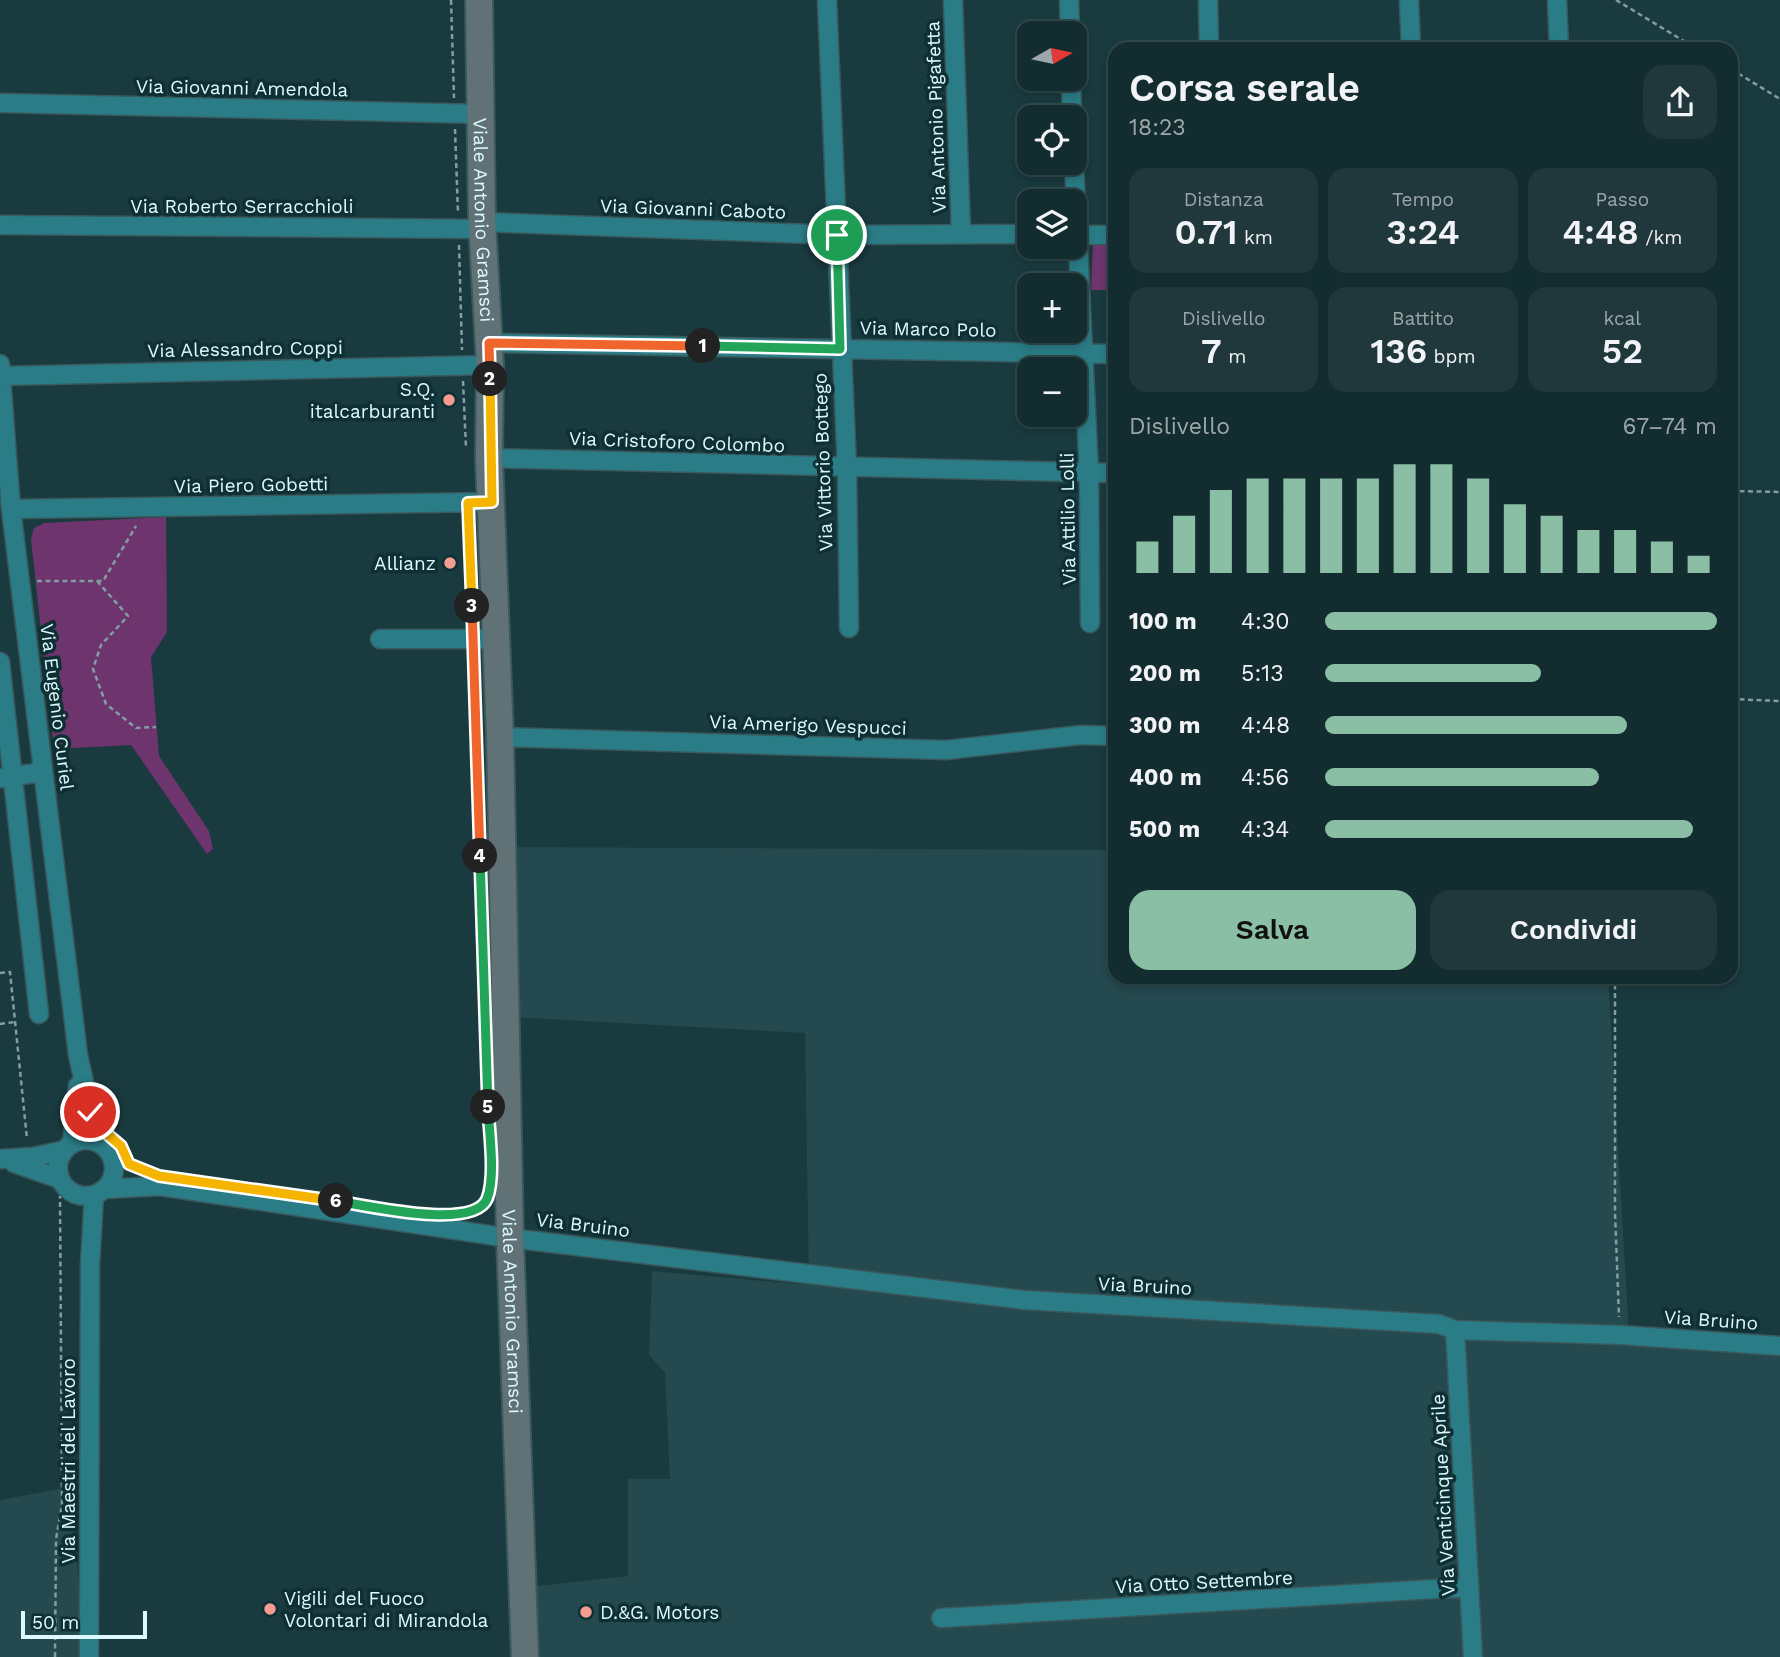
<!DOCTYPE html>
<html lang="it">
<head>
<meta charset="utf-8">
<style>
  :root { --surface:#132c2f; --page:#20383b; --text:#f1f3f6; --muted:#9da7aa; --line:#32484b; --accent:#8abfa5 }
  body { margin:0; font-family:"Work Sans",sans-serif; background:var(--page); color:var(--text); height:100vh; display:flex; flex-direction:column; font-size:26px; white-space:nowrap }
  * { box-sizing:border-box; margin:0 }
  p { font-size:23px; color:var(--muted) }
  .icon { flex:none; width:38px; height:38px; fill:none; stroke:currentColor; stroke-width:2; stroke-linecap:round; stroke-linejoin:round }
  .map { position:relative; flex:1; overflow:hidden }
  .details { position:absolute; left:1108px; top:42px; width:630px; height:942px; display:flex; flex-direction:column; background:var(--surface); border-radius:21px; box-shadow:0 4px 10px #0003,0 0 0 2px var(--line) }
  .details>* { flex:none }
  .needle { width:46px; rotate:81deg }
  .tools { position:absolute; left:1017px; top:21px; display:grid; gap:14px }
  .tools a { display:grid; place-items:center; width:70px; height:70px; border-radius:14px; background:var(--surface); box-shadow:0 4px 10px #0003,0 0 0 2px var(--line); font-size:35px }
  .scale { position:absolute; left:21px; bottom:18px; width:126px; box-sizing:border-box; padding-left:7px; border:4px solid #ddf9fd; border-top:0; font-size:19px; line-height:24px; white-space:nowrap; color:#ddf9fd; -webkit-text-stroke:5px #0e3034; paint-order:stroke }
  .pin { position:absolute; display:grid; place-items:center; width:60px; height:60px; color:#fff; margin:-30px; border:4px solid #fff; border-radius:50%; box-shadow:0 2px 7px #0007 }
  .km { position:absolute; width:35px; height:35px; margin:-18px; border-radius:50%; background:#222; color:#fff; font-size:19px; line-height:35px; text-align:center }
  .round { display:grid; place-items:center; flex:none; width:74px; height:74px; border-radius:21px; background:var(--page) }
  .summary { display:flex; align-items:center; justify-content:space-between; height:119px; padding:0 21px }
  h1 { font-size:38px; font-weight:600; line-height:52px }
  .figures { display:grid; grid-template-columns:repeat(3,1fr); gap:10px; height:119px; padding:7px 21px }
  .figures div { display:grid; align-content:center; border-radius:18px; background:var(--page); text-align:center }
  .figures b { font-size:35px; font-weight:600 }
  .figures small { font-size:19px; font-weight:400 }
  .figures p { font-size:19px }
  .chart { height:196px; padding:14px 21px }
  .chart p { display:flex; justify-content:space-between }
  .chart svg { width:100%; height:126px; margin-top:7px; stroke:var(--accent); stroke-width:6 }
  .primary-button { display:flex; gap:14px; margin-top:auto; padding:14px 21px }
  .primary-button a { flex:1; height:80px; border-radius:21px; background:var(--accent); color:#111; font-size:28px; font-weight:600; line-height:80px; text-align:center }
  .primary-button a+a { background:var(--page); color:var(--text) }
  ul { padding:0 21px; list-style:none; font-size:23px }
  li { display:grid; grid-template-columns:112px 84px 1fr; align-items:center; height:52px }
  li i { height:18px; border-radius:9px; background:var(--accent) }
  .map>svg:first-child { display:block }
  .built { fill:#24494e }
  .green { fill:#6d346d }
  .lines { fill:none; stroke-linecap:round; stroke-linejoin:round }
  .street-casing { stroke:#39595d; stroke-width:21 }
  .secondary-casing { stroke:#39595d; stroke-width:30 }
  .path { stroke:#809ea3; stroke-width:2.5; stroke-dasharray:5 3.5; stroke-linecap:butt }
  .street { stroke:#2a7c86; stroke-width:18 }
  .secondary { stroke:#617276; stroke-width:26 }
  .split-1-casing { stroke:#fff; stroke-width:14 }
  .split-2-casing { stroke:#fff; stroke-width:14 }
  .split-3-casing { stroke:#fff; stroke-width:14 }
  .split-4-casing { stroke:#fff; stroke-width:14 }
  .split-5-casing { stroke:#fff; stroke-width:14 }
  .split-6-casing { stroke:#fff; stroke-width:14 }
  .split-7-casing { stroke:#fff; stroke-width:14 }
  .split-1 { stroke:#22a559; stroke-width:9 }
  .split-2 { stroke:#f0652b; stroke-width:9 }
  .split-3 { stroke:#f5b400; stroke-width:9 }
  .split-4 { stroke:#f0652b; stroke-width:9 }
  .split-5 { stroke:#22a559; stroke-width:9 }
  .split-6 { stroke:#22a559; stroke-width:9 }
  .split-7 { stroke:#f5b400; stroke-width:9 }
  .poi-dot { fill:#f59c91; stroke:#0e3034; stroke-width:2.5 }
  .labels { text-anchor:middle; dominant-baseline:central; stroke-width:7; stroke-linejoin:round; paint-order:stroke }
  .street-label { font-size:19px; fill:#ddf9fd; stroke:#0e3034 }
  .poi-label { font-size:19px; fill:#ddf9fd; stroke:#0e3034; text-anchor:end }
</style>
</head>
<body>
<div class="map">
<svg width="1780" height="1657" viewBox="0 0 1780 1657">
  <rect width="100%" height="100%" fill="#193a3f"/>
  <path class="built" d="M509,847l606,3v126l493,1 21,357 151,17v306h-1247l-4,-70 99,-11v-97h42l-5,-106 -16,-18 3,-84 157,14 -4,-252 -295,-16z
    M69,1487l18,170h-87v-157z"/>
  <path class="green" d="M1093,244l22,1v45h-24z
    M166,517l1,115 -16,25 8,99 50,75 4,18 -6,5 -76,-109 -77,4 -23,-210 3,-11 10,-5z"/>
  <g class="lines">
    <g class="street-casing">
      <path id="street" d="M827,0l20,469 2,159
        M953,0l8,233
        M1069,0l1,33
        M1208,0l1,49
        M1409,0l2,49
        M1557,0l2,49
        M1071,79l1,38
        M0,103l483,11
        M1074,163l15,310 1,150
        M482,222l355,13 192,-1
        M0,225l484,4
        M1074,235h41
        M489,343l626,11
        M0,364l11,145 67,546 13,59 14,34
        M1,376l489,-11
        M489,458l626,15
        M11,509l481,-7
        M380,639h116
        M0,662l39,352
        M500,737l446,13 135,-15 34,1
        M0,778l43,-6
        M58 1168a28 28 0 1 1 56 0a28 28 0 1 1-56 0Z
        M72,1144l6,-58
        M0,1159l33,-2 32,-7
        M14,1163l46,16
        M104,1189l56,-3 350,52 514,62 415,24 16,6 165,5 160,11
        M1455,1330l18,327
        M941,1618l528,-31
        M89,1657l1,-392 4,-70"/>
    </g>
    <g class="secondary-casing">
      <g id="secondary">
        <path id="s1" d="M479,0l3,222 8,143 -1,93 11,279 10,501 15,419"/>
      </g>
    </g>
    <path class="path" d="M451,0l3,98
      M1616,0l81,49
      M1731,69l49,30
      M455,129l3,85
      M459,245l3,105
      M463,381l3,67
      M1731,491l49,1
      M37,581h66l33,-55
      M97,581l31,35 -27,29 -8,24 13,35 30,24 20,-1
      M472,608v15
      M473,657l6,162
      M1731,699l49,2
      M0,973l10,-1 17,167
      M1615,976v237l4,104
      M0,1024l15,-2
      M123,1150l6,14 12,5
      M466,1213l8,-1 12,-11
      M55,1657l1,-118 6,-34 -2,-309"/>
    <use href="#street" class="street"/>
    <use href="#secondary" class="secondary"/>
  </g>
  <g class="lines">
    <g class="split-1-casing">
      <path id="split-1" d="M703,346l137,3 -3,-114"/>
    </g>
    <g class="split-2-casing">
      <path id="split-2" d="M490,379l-1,-36 214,3"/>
    </g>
    <g class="split-3-casing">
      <path id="split-3" d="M472,606l-4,-103 24,-1 -2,-123"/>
    </g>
    <g class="split-4-casing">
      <path id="split-4" d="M472,606l8,250"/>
    </g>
    <g class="split-5-casing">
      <path id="split-5" d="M480,856l8,251"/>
    </g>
    <g class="split-6-casing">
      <path id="split-6" d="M336,1201c29,4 137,30 151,-2 9,-22 2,-68 1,-92"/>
    </g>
    <g class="split-7-casing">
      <path id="split-7" d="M90,1112l11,-1 5,22 15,13 8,18 30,12 177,25"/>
    </g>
    <use href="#split-1" class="split-1"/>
    <use href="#split-2" class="split-2"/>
    <use href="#split-3" class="split-3"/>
    <use href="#split-4" class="split-4"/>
    <use href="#split-5" class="split-5"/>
    <use href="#split-6" class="split-6"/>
    <use href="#split-7" class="split-7"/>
  </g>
  <g class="poi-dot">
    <circle cx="449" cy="400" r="7"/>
    <circle cx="450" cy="563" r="7"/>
    <circle cx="270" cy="1609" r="7"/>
    <circle cx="586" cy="1612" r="7"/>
  </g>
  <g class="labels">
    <g class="street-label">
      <text transform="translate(242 88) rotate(1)">Via Giovanni Amendola</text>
      <text transform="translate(936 117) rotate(-92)">Via Antonio Pigafetta</text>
      <text x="242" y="206">Via Roberto Serracchioli</text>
      <text transform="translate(693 209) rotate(2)">Via Giovanni Caboto</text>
      <text stroke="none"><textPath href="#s1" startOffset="220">Viale Antonio Gramsci</textPath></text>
      <text transform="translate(928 329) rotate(1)">Via Marco Polo</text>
      <text transform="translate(245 349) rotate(-1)">Via Alessandro Coppi</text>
      <text transform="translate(677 442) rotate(2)">Via Cristoforo Colombo</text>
      <text transform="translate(823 462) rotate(-92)">Via Vittorio Bottego</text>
      <text transform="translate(251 485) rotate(-1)">Via Piero Gobetti</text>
      <text transform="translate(1068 519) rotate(-91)">Via Attilio Lolli</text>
      <text transform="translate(57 707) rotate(83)">Via Eugenio Curiel</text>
      <text transform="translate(808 725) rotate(2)">Via Amerigo Vespucci</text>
      <text transform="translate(583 1225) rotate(7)">Via Bruino</text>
      <text transform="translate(1145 1286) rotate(3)">Via Bruino</text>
      <text stroke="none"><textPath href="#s1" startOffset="1312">Viale Antonio Gramsci</textPath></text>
      <text transform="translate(1711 1320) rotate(4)">Via Bruino</text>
      <text transform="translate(68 1461) rotate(-90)">Via Maestri del Lavoro</text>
      <text transform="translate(1443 1495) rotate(-93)">Via Venticinque Aprile</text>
      <text transform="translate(1204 1582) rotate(-3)">Via Otto Settembre</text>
    </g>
    <g class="poi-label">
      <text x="435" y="389">S.Q.<tspan x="435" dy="22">italcarburanti</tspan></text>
      <text x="436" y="563">Allianz</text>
      <text x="284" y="1598" text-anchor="start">Vigili del Fuoco<tspan x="284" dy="22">Volontari di Mirandola</tspan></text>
      <text x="600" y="1612" text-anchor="start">D.&amp;G. Motors</text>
    </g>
  </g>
</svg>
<div class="tools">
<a><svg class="needle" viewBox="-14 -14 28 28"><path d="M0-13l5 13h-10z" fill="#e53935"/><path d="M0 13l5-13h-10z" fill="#9da7aa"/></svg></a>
<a><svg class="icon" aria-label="locate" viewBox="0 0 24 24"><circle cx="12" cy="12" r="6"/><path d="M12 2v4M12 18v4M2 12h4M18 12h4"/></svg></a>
<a><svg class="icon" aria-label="layers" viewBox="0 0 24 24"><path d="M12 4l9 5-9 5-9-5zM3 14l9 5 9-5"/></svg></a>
<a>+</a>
<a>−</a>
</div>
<div class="scale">50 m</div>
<div class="pin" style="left:837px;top:235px;background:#1e9e55"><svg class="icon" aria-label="arrive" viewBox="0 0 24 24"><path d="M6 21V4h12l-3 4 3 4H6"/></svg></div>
<div class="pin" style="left:90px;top:1112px;background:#d93025"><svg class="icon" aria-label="check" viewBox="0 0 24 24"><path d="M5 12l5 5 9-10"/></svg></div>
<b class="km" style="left:703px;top:346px">1</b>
<b class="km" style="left:490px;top:379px">2</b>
<b class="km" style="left:472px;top:606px">3</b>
<b class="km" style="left:480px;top:856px">4</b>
<b class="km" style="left:488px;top:1107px">5</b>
<b class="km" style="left:336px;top:1201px">6</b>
<section class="details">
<div class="summary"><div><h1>Corsa serale</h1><p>18:23</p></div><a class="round"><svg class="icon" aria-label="share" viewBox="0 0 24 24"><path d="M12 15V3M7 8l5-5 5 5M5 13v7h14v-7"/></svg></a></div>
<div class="figures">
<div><p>Distanza</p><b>0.71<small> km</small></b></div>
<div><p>Tempo</p><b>3:24</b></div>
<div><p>Passo</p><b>4:48<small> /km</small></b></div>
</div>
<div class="figures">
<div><p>Dislivello</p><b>7<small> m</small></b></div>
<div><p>Battito</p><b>136<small> bpm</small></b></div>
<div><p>kcal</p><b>52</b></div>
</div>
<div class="chart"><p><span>Dislivello</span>67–74 m</p>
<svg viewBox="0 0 160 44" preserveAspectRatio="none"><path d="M5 44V33M15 44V24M25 44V15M35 44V11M45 44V11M55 44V11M65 44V11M75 44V6M85 44V6M95 44V11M105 44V20M115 44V24M125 44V29M135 44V29M145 44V33M155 44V38"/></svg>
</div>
<ul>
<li><b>100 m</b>4:30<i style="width:100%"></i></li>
<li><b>200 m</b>5:13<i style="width:55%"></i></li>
<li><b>300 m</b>4:48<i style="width:77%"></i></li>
<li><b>400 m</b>4:56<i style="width:70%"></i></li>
<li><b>500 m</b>4:34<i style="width:94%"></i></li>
</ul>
<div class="primary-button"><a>Salva</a><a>Condividi</a></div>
</section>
</div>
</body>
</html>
